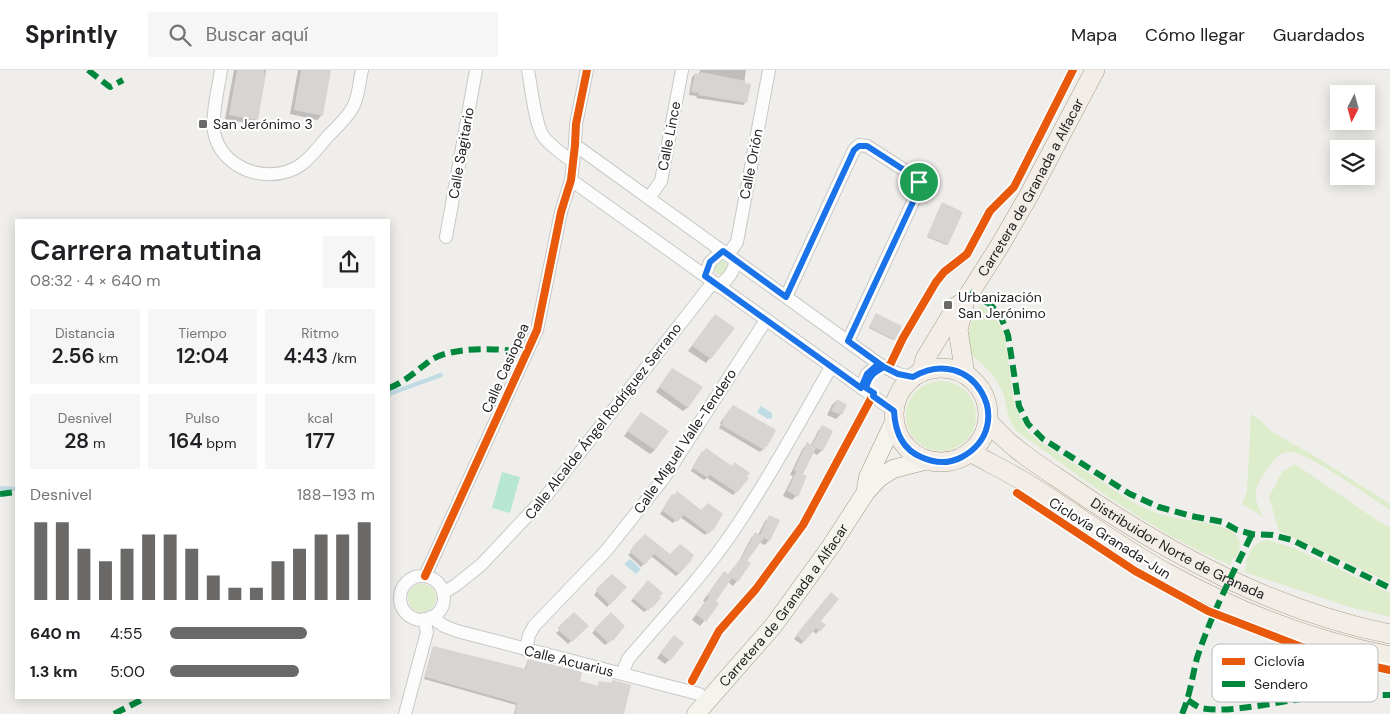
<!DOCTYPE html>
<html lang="es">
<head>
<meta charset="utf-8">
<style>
  :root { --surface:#fff; --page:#f6f6f6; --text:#202124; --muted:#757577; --line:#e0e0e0; --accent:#6a6968 }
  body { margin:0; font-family:"DM Sans",sans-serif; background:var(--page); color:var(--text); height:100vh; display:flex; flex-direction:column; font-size:19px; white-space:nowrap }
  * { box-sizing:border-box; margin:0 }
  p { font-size:16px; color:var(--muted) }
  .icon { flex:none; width:28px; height:28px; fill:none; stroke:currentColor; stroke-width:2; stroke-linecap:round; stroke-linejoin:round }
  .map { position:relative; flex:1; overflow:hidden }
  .side { position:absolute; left:15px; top:149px; width:375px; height:480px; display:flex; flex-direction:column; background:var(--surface); border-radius:0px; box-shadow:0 2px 12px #0003 }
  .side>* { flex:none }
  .needle { width:32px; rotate:186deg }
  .tools { position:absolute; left:1330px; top:15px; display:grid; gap:10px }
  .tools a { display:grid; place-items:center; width:45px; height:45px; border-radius:0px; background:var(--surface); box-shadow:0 2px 12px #0003; font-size:25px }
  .pin { position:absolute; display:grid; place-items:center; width:42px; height:42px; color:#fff; margin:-21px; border:2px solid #fff; border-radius:50%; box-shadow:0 1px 5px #0007 }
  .round { display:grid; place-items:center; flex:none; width:52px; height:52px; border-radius:0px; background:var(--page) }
  .headline { display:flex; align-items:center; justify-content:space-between; height:85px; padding:0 15px }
  h1 { font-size:28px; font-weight:600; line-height:38px }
  .stats { display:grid; grid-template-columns:repeat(3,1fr); gap:8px; height:85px; padding:5px 15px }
  .stats div { display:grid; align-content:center; border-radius:0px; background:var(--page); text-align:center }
  .stats b { font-size:21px; font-weight:600 }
  .stats small { font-size:14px; font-weight:400 }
  .stats p { font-size:14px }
  .chart { height:140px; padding:10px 15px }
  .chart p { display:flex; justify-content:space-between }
  .chart svg { width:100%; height:90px; margin-top:5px; stroke:var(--accent); stroke-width:6 }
  ul { padding:0 15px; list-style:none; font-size:16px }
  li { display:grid; grid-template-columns:80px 60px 1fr; align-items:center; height:38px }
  li i { height:12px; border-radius:6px; background:var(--accent) }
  header { display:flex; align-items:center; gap:30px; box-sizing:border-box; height:70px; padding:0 25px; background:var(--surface); border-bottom:1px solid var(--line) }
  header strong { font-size:24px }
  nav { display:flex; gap:28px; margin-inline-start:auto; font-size:18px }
  .search { width:350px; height:45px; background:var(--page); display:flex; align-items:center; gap:12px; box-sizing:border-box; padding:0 18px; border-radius:0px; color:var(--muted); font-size:19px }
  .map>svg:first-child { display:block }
  .grass { fill:#ddeccb }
  .pitch { fill:#b7e6d2 }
  .water { fill:#bfdbe3 }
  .shadow { fill:#0003 }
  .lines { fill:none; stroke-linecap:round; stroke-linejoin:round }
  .stream { stroke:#bfdbe3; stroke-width:4 }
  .building { fill:#d7d4d2 }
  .street-casing { stroke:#c9c8c7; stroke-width:14 }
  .secondary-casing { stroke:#999a82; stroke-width:19 }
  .primary-casing { stroke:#a79c86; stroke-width:20 }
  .street { stroke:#fdfcfc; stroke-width:12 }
  .secondary { stroke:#f4f4ed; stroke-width:18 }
  .primary { stroke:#f3ede7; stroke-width:19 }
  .quiet { stroke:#00873e; stroke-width:6; stroke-dasharray:12 6; stroke-linecap:butt }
  .cycleway-casing { stroke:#fff; stroke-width:11 }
  .cycleway { stroke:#e8590c; stroke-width:8 }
  .route-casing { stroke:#fff; stroke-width:10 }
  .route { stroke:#1a73e8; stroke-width:6 }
  .poi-dot { fill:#6a6968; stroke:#fff; stroke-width:2 }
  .labels { text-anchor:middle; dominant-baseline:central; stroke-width:4.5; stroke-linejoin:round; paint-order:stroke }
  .poi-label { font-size:14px; fill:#222; stroke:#fff; text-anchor:start }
  .street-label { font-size:14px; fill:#222; stroke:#fff }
  .key { fill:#fff; stroke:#bdbdbd; stroke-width:1 }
  .key-label { font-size:14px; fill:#222 }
</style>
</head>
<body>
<header>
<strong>Sprintly</strong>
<div class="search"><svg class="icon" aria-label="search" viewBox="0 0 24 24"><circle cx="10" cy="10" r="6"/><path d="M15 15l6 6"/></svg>Buscar aquí</div>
<nav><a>Mapa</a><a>Cómo llegar</a><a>Guardados</a></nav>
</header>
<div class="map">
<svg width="1390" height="644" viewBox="0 0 1390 644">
  <rect width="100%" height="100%" fill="#f0eeeb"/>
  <path class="grass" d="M714 198a7 7 0 1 1 14 0a7 7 0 1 1-14 0Z
    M981,235l11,9 8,11 5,13 9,65 7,16 7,13 12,10c20,13 41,26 61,39 17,12 34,24 53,31 23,9 55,8 75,18 13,7 13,17 7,29l-3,-1 -3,7c-77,-32 -144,-84 -212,-133 -14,-16 -9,-26 -17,-43 -4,-8 -9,-16 -16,-22 -3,-4 -9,-7 -12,-11 -11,-16 -2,-37 8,-51z
    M906 346a35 35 0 1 1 70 0a35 35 0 1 1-70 0Z
    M1251,344l10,7 11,11 41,23 77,49v6c-19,-12 -81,-57 -99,-58 -13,-1 -19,10 -25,19 -14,21 -13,24 -3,46l-21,-13 5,-13z
    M1295,394l83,57 12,6v56l-111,-52 -10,-34 13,-25z
    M1267,470l27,8 96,45v24l-37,-9 -109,-36 3,-8 -2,-1c6,-13 8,-20 22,-23z
    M408 528a14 14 0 1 1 28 0a14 14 0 1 1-28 0Z"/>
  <path class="pitch" d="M502,402l18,5 -10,36 -18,-5z"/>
  <path class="water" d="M761,336l11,7v5l-4,1 -11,-7z
    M630,489l11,10 -5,5 -11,-9v-2z"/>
  <path class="shadow" d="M234,0h32l-9,50 -5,4 -27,-5z
    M298,0h32l-8,45 -5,5 -27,-6z
    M700,0h46l-2,14 2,18 -3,3 -47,-7 1,-2 -8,-1 3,-18 3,-3 4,1z
    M942,135l5,39 -1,1 -19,-8z
    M875,245l19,24 -1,1 -24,-12z
    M711,250l22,8 -27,35 -18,-12z
    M668,304l20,33 -5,4 -27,-19z
    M837,330l4,14 -5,5 -9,-4 5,-10z
    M730,339l36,37 -6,6 -41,-24 2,-4 -1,-1z
    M641,343l14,37 -5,4 -26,-18z
    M822,357v23l-5,5 -5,-3 -10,23 -6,21 -4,4 -9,-4 10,-20 -3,-1 13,-27 5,-4 3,1 7,-14z
    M699,386l33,11 4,25 -3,3 -26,-17 -3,2 -13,-9z
    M670,428l32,14 6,20 -3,3 -25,-18 -7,6 -13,-9z
    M770,447l-1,23 -4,5 -6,-3 -13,19 -9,20 -4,5 -5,-4 -14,19 4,3 -18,22 -8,-6 13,-18 -2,-1 17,-24 8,-1 10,-13 13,-25 4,-4 3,1 7,-14z
    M645,465l25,21h22l-10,14 -6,6 -25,-20 -10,11 -13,-12 3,-3 -1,-1z
    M608,508l17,10 -18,19 -13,-12 3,-4 -1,-1z
    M646,514l5,23 -7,5 -13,-11z
    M828,527l-8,24 4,4 -8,9 -4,-4 -11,14 -7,-5z
    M574,544l13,12 -19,18 -12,-11 4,-3 -2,-2z
    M611,544l12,12 -11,14 -7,5 -13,-12z
    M670,571l-1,19 -4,4 -8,-6z
    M434,577l90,23 4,-10 50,22 19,5 3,-5 11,1 2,-2 9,33h-108l2,-9 -92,-26 8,-29z"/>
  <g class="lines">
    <path class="stream" d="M389,324l52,-19
      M0,418l16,1"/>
  </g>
  <path class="building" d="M237,0h27v4h2l-8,46 -29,-5z
    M301,0h30l-8,46 -29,-6z
    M701,2l45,9 -1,2 6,1 -4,19 -49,-8 1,-2 -8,-1 4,-19 6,1z
    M942,132l21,10 -15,33 -21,-9z
    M876,243l26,13 -7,14 -26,-13z
    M715,244l20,14 -24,31 -19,-13z
    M672,298l31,19 -15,21 -29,-21z
    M837,329l10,6 -5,10 -11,-4z
    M733,335l43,25 -9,17 -1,-1 -2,4 -43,-25 2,-4 -1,-1z
    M641,342l28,19 -14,19 -28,-19z
    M822,355l11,6 -10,20 -7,-3 -13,26 4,2 -9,21 -11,-6 9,-19 -2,-2 13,-28 5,3z
    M706,378l26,18 2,-4 16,11 -3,4 2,1 -12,15 -27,-18 -2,3 -16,-10 10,-17 1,1z
    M677,421l24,19 7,-7 15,11 -10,17 -1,-1 -3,4 -25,-19 -7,7 -15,-12 10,-16 2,1z
    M769,445l11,5 -10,21 -6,-3 -17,23 4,2 -13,19 -6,-4 -16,23 3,3 -13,18 -10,-7 13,-18 -2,-1 17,-25 4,3 14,-17 13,-25 5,3z
    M645,464l25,20 10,-10 14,11 -3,4 1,1 -13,14 -25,-20 -9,11 -15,-13 3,-4 -1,-1z
    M612,504l15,13 -17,18 -14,-14 3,-3 -1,-1z
    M648,510l15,13 -3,3 1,2 -9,10 -1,-1 -3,4 -15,-13z
    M831,522l8,7 -18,22 5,4 -6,7 -4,-4 -12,14 -8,-7z
    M574,542l15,14 -17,16 -14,-12 3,-4 -1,-1z
    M611,542l14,14 -12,15 -1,-1 -4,3 -14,-14z
    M674,565l10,8 -14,18 -10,-8z
    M433,576l93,23 2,-10 42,10 12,3 -2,9 18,5 1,-5 13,2 1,-3 18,5 -7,29h-109l2,-11 -92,-26z"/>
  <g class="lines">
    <g class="street-casing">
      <path id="street" d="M221,0c-3,20 -9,41 -7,61 2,14 11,26 23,34 19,12 46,13 65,-1 10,-8 18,-18 26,-28 9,-9 19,-18 25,-29 6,-11 6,-25 9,-37
        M528,0c3,16 7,54 15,66 8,11 20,18 30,26
        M575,75l304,219 19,10 15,3
        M571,110l323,231
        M649,128l12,-17 21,-111
        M446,167l30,-167
        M728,185l9,-13 32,-172
        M705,206l5,-14 13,-11
        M718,216c11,-7 15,-14 18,-25
        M786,227l68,-147 5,-5 8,1 48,31 4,5v7l-71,152
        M861,318l6,-14 12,-10
        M425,506l112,-246 24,-118 10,-32 4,-35 1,-21 11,-54
        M400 528a22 22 0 1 1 44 0a22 22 0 1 1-44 0Z
        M443,523l13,-8 25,-20 65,-69 167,-214
        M431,547l13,9 13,5 242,63 9,8
        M526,580l3,-15 5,-9 72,-75 58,-73 102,-158
        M622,604l6,-15c35,-41 73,-81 104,-126 36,-53 67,-110 99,-166
        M405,644l22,-82 -3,-13"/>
    </g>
    <g class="secondary-casing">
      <g id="secondary">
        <path d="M866,419l2,-12 26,-55"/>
        <path id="s1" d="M696,644l78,-89 57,-79 35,-54 13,-14 14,-9 35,-9"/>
      </g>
    </g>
    <g class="primary-casing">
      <g id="primary">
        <path d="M964,236l-6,24 7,44"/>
        <circle cx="941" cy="345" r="47"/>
        <path id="s2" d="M922,302l3,-13 32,-53 7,-4 35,-55 29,-50 67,-127"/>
        <path id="s3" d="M988,351c23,28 54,46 83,66 97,66 203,124 319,147"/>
        <path d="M970,382c18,10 36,19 53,29 49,30 94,65 144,92 69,38 145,68 223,83"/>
      </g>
    </g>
    <use href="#street" class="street"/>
    <use href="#secondary" class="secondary"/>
    <use href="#primary" class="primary"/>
    <path class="quiet" d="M88,0l22,17 13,-7
      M970,222l21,13 10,12 7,18 11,71 9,18 15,15 87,55 29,13 32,9 32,6 14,8 15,4 21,1 19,5 98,48
      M389,318c16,-6 28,-18 42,-28 20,-13 68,-13 91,-7
      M0,424l16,-2
      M1188,630c4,3 8,6 13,8 29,6 78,-7 109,-10 27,-3 53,-3 80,-3
      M114,644l31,-16
      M1182,644c8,-18 10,-37 15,-56 14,-43 35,-83 55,-124"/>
    <g class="cycleway-casing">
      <path id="cycleway" d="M1017,423l118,78 73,40 91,35 59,17 32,7
        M425,506l112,-246 24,-118 10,-32 4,-35 1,-21 11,-54
        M692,611l27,-50 37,-42 47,-64 71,-132 -8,-5c4,-16 10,-17 24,-23l13,-27 33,-56 8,-10 23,-18 23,-43 24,-24 59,-117"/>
    </g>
    <use href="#cycleway" class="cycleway"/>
  </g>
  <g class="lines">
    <g class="route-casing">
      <path id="route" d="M919,112l-4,-5 -48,-31h-8l-5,4 -68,147 -63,-46 -13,11 -5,14 156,112 6,-14 11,-10 20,10 15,3c59,-35 107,48 49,80 -13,7 -28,6 -41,0 -19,-8 -26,-26 -27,-46l-21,-15 1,-3 -8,-5c3,-12 8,-16 18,-21l-36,-26 71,-152v-7"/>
    </g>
    <use href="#route" class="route"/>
  </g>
  <g class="poi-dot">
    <rect x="198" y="49" width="10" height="10" rx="2.5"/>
    <rect x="943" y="230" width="10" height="10" rx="2.5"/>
  </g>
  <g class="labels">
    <g class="poi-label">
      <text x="213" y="54">San Jerónimo 3</text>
      <text x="958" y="227">Urbanización<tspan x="958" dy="16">San Jerónimo</tspan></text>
    </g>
    <g class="street-label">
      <text transform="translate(669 66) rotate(-79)">Calle Lince</text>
      <text transform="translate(461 83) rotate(-80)">Calle Sagitario</text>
      <text transform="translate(751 94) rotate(-79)">Calle Orión</text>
      <text stroke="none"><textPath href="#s2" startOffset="216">Carretera de Granada a Alfacar</textPath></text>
      <text transform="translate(505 298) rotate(-66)">Calle Casiopea</text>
      <text transform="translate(603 351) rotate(-52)">Calle Alcalde Ángel Rodríguez Serrano</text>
      <text transform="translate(685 371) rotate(-56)">Calle Miguel Valle-Tendero</text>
      <text transform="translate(1110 468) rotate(32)">Ciclovía Granada-Jun</text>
      <text stroke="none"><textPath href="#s3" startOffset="230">Distribuidor Norte de Granada</textPath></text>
      <text stroke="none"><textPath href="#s1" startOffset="140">Carretera de Granada a Alfacar</textPath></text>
      <text transform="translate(569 591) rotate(14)">Calle Acuarius</text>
    </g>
  </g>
  <rect x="1212" y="574" width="166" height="58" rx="8" class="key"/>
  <rect x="1222" y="588" width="23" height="7" fill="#e8590c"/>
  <rect x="1222" y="611" width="23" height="6" fill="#00873e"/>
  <g class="key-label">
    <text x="1254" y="596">Ciclovía</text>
    <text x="1254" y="619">Sendero</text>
  </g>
</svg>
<div class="tools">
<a><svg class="needle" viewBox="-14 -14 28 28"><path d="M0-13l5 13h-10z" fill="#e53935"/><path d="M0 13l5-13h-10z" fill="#757577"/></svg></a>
<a><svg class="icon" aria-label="layers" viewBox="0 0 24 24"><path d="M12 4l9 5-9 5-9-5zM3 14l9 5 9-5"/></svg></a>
</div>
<div class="pin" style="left:919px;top:112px;background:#1e9e55"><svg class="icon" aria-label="arrive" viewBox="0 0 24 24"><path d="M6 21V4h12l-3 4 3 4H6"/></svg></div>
<section class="side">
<div class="headline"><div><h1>Carrera matutina</h1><p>08:32 · 4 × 640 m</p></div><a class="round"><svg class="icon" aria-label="share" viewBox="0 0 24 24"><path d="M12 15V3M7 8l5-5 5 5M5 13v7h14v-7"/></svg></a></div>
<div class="stats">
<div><p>Distancia</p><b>2.56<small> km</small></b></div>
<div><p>Tiempo</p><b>12:04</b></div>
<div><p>Ritmo</p><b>4:43<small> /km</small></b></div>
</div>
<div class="stats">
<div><p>Desnivel</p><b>28<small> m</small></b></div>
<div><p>Pulso</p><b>164<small> bpm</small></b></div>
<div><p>kcal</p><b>177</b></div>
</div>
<div class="chart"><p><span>Desnivel</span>188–193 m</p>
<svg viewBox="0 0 160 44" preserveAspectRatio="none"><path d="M5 44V6M15 44V6M25 44V19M35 44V25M45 44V19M55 44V12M65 44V12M75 44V19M85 44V32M95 44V38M105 44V38M115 44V25M125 44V19M135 44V12M145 44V12M155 44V6"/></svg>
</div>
<ul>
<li><b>640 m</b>4:55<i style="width:67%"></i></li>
<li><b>1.3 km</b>5:00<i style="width:63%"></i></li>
</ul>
</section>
</div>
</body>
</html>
